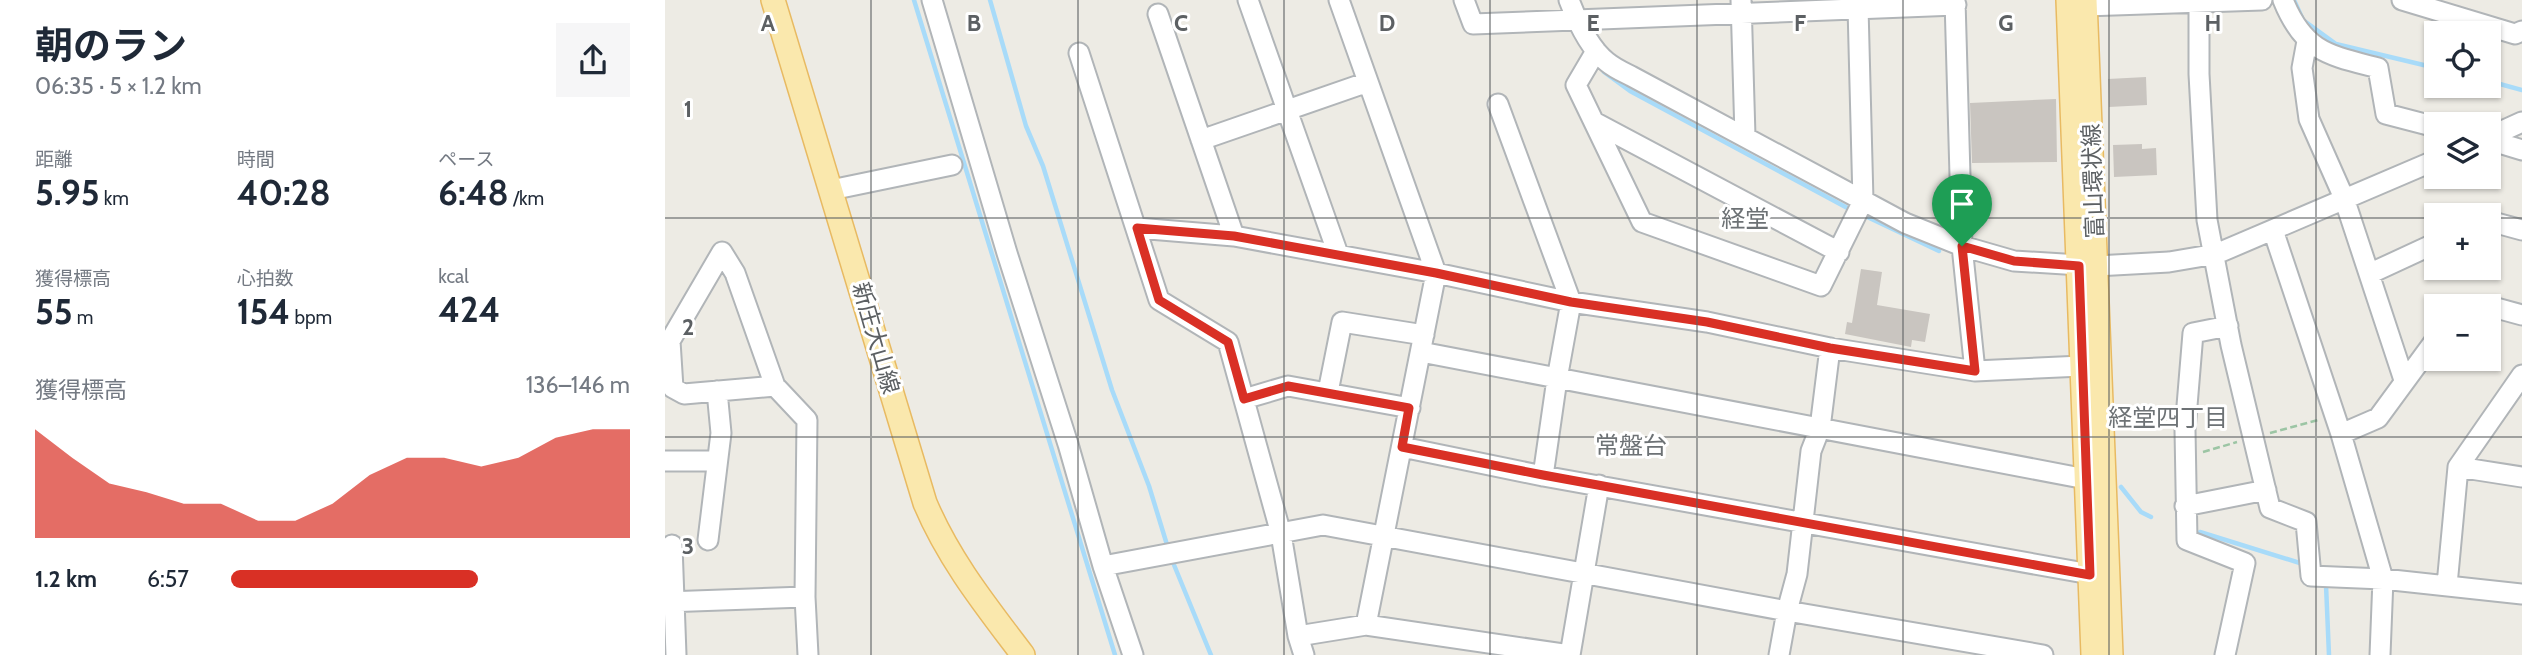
<!DOCTYPE html>
<html lang="ja">
<head>
<meta charset="utf-8">
<style>
  :root { --surface:#fff; --page:#f6f6f7; --text:#1f2937; --muted:#747a83; --accent:#d93025 }
  body { margin:0; font-family:Cabin,"Noto Sans JP",sans-serif; background:var(--page); color:var(--text); height:100vh; display:flex; flex-direction:column; font-size:26px; white-space:nowrap }
  * { box-sizing:border-box; margin:0 }
  p { font-size:23px; color:var(--muted) }
  .icon { flex:none; width:38px; height:38px; fill:none; stroke:currentColor; stroke-width:2; stroke-linecap:round; stroke-linejoin:round }
  .map { position:relative; flex:1; overflow:hidden }
  .panel { display:flex; flex-direction:column; background:var(--surface); width:665px }
  .panel>* { flex:none }
  .buttons { position:absolute; left:1759px; top:21px; display:grid; gap:14px }
  .buttons a { display:grid; place-items:center; width:77px; height:77px; border-radius:0px; background:var(--surface); box-shadow:0 2px 5px #0004; font-size:35px }
  .pin { position:absolute; display:grid; place-items:center; width:60px; height:60px; color:#fff; margin:-72px -30px; border-radius:50% 50% 50% 0; rotate:-45deg; box-shadow:0 0 7px #0007 }
  .pin .icon { rotate:45deg }
  .round { display:grid; place-items:center; flex:none; width:74px; height:74px; border-radius:0px; background:var(--page) }
  .headline { display:flex; align-items:center; justify-content:space-between; height:119px; padding:0 35px }
  h1 { font-size:38px; font-weight:700; line-height:52px }
  .metrics { display:grid; grid-template-columns:repeat(3,1fr); gap:10px; height:119px; padding:7px 35px }
  .metrics div { display:grid; align-content:center }
  .metrics b { font-size:35px; font-weight:700 }
  .metrics small { font-size:19px; font-weight:400 }
  .metrics p { font-size:19px }
  .chart { height:196px; padding:14px 35px }
  .chart p { display:flex; justify-content:space-between }
  .chart svg { width:100%; height:126px; margin-top:7px; fill:var(--accent); opacity:.7 }
  ul { padding:0 35px; list-style:none; font-size:23px }
  li { display:grid; grid-template-columns:112px 84px 1fr; align-items:center; height:52px }
  li i { height:18px; border-radius:9px; background:var(--accent) }
  main { display:flex; flex:1; min-height:0 }
  .map>svg:first-child { display:block }
  .lines { fill:none; stroke-linecap:round; stroke-linejoin:round }
  .stream { stroke:#a8dbf9; stroke-width:4.5 }
  .building { fill:#c9c5c0 }
  .minor-casing { stroke:#b1b5b8; stroke-width:23 }
  .major-casing { stroke:#e8ba62; stroke-width:26 }
  .path { stroke:#9cc5a4; stroke-width:2.5; stroke-dasharray:7 3.5; stroke-linecap:butt }
  .minor { stroke:#fff; stroke-width:19 }
  .major { stroke:#fae8ad; stroke-width:23 }
  .route-casing { stroke:#fff; stroke-width:14 }
  .route { stroke:#d93025; stroke-width:9 }
  .grid { fill:none; stroke:#5c6063; stroke-width:2; stroke-opacity:0.55 }
  .labels { text-anchor:middle; dominant-baseline:central; stroke-width:6; stroke-linejoin:round; paint-order:stroke }
  .street-label { font-size:23px; fill:#5c6063; stroke:#fff }
  .neighbourhood-label { font-size:24px; fill:#6d7275; stroke:#fff }
  .grid-label { font-size:23px; text-anchor:middle; font-weight:bold; fill:#5c6063; stroke:#fff; stroke-width:6; stroke-linejoin:round; paint-order:stroke }
</style>
</head>
<body>
<main>
<section class="panel">
<div class="headline"><div><h1>朝のラン</h1><p>06:35 · 5 × 1.2 km</p></div><a class="round"><svg class="icon" aria-label="share" viewBox="0 0 24 24"><path d="M12 15V3M7 8l5-5 5 5M5 13v7h14v-7"/></svg></a></div>
<div class="metrics">
<div><p>距離</p><b>5.95<small> km</small></b></div>
<div><p>時間</p><b>40:28</b></div>
<div><p>ペース</p><b>6:48<small> /km</small></b></div>
</div>
<div class="metrics">
<div><p>獲得標高</p><b>55<small> m</small></b></div>
<div><p>心拍数</p><b>154<small> bpm</small></b></div>
<div><p>kcal</p><b>424</b></div>
</div>
<div class="chart"><p><span>獲得標高</span>136–146 m</p>
<svg viewBox="0 0 160 44" preserveAspectRatio="none"><path d="M0 44V6L10 16L20 25L30 28L40 32L50 32L60 38L70 38L80 32L90 22L100 16L110 16L120 19L130 16L140 9L150 6L160 6V44z"/></svg>
</div>
<ul>
<li><b>1.2 km</b>6:57<i style="width:62%"></i></li>
</ul>
</section>
<div class="map">
<svg width="1857" height="655" viewBox="0 0 1857 655">
  <rect width="100%" height="100%" fill="#edebe4"/>
  <g class="lines">
    <path class="stream" d="M249,0l201,655
      M325,0l36,126 17,40 69,224 37,96 19,62
      M1629,0l9,20 33,24 100,24
      M939,72l26,19 223,120
      M1824,81l33,9
      M1196,214l78,37
      M1456,487l20,25 10,5
      M1535,532l103,32
      M507,560l39,95
      M1661,585l3,70"/>
  </g>
  <path class="building" d="M1481,77l1,28 -38,2 -1,-28z
    M1391,99l1,63 -85,1 -2,-60z
    M1477,144v5l14,-1 1,27 -43,2 -1,-32z
    M1196,269l21,3 -5,33 53,9 -5,28 -13,-2 -1,7 -66,-13 2,-12 5,1z"/>
  <g class="lines">
    <g class="minor-casing">
      <path id="minor" d="M267,0l75,253 61,191 35,122 30,89
        M583,0l90,254
        M674,0l97,273 -70,352
        M799,0l9,24 483,-19
        M904,0c8,21 20,48 38,62 7,6 16,10 24,14l274,147 57,23 52,15 82,5 73,-4 47,-8 220,-94
        M1076,0l4,136
        M1290,0l7,246 13,125
        M1618,0c21,52 45,55 95,68l8,46 50,13
        M1737,0l113,34 7,-3
        M1534,2v72l8,146 24,125 39,163 36,14 5,54 72,3 139,15
        M1420,6l177,-6
        M493,14l76,222
        M1642,41l-5,27 7,51 35,79 60,182
        M931,51l-20,34 66,137 179,64 42,-85 -5,-194
        M414,53l80,247 69,42 53,192 17,102 6,19
        M833,104l73,198 -14,77 -14,97
        M929,122l245,130
        M1824,137l33,-15
        M536,140l167,-58
        M1824,140l33,10
        M166,190l121,-25
        M1824,221l33,9
        M472,228l97,8 202,37 135,29 136,20 123,26 145,23 107,-5
        M1608,230l68,204 42,145 -3,76
        M1706,273l65,-30
        M1824,306l33,9
        M756,352l665,127
        M110,386l-91,8 -11,-6 -3,-47 52,-89 13,21 40,113 32,34 -2,177 3,58
        M663,392l14,-70 82,13
        M579,399l44,-13 122,22
        M1676,434l37,-16 58,-79
        M737,447l141,29 547,98
        M0,461h52
        M1793,467l64,10
        M1520,506l81,-16
        M43,540l13,-107 -4,-42
        M7,545l4,110
        M438,566l220,-41 464,86 256,44
        M1782,585l11,-118 64,-92
        M0,602l140,-5
        M633,636l68,-11 204,30
        M905,655l29,-170
        M1114,655l8,-44 10,-37 14,-123 9,-23 10,-80
        M1560,655l20,-92 -58,-23 -2,-110 8,-97 35,-7"/>
    </g>
    <g class="major-casing">
      <path id="major" d="M108,0l152,503c24,57 61,103 98,152
        M1403,0l25,655
        M1420,0l26,655"/>
    </g>
    <path class="path" d="M1605,433l48,-13
      M1538,452l34,-10"/>
    <use href="#minor" class="minor"/>
    <use href="#major" class="major"/>
  </g>
  <g class="lines">
    <g class="route-casing">
      <path id="route" d="M472,228l97,8 202,37 135,29 136,20 123,26 145,23 -13,-125 52,15 65,5 11,309 -547,-100 -141,-28 7,-39 -121,-22 -44,13 -16,-57 -69,-42z"/>
    </g>
    <use href="#route" class="route"/>
  </g>
  <path class="grid" d="M206,0v655M413,0v655M619,0v655M825,0v655M1032,0v655M1238,0v655M1444,0v655M1651,0v655M0,218h1771M1824,218h33M0,437h1857"/>
  <g class="labels">
    <g class="street-label">
      <text transform="translate(1428 181) rotate(-92)">富山環状線</text>
      <text transform="translate(211 338) rotate(74)">新庄大山線</text>
    </g>
    <g class="neighbourhood-label">
      <text x="1080" y="218">経堂</text>
      <text x="1503" y="417">経堂四丁目</text>
      <text x="966" y="445">常盤台</text>
    </g>
  </g>
  <g class="grid-label">
    <text x="103" y="31">A</text>
    <text x="309" y="31">B</text>
    <text x="516" y="31">C</text>
    <text x="722" y="31">D</text>
    <text x="928" y="31">E</text>
    <text x="1135" y="31">F</text>
    <text x="1341" y="31">G</text>
    <text x="1548" y="31">H</text>
    <text x="23" y="117">1</text>
    <text x="23" y="335">2</text>
    <text x="23" y="554">3</text>
  </g>
</svg>
<div class="buttons">
<a><svg class="icon" aria-label="locate" viewBox="0 0 24 24"><circle cx="12" cy="12" r="6"/><path d="M12 2v4M12 18v4M2 12h4M18 12h4"/></svg></a>
<a><svg class="icon" aria-label="layers" viewBox="0 0 24 24"><path d="M12 4l9 5-9 5-9-5zM3 14l9 5 9-5"/></svg></a>
<a>+</a>
<a>−</a>
</div>
<div class="pin" style="left:1297px;top:246px;background:#1e9e55"><svg class="icon" aria-label="arrive" viewBox="0 0 24 24"><path d="M6 21V4h12l-3 4 3 4H6"/></svg></div>
</div>
</main>
</body>
</html>
